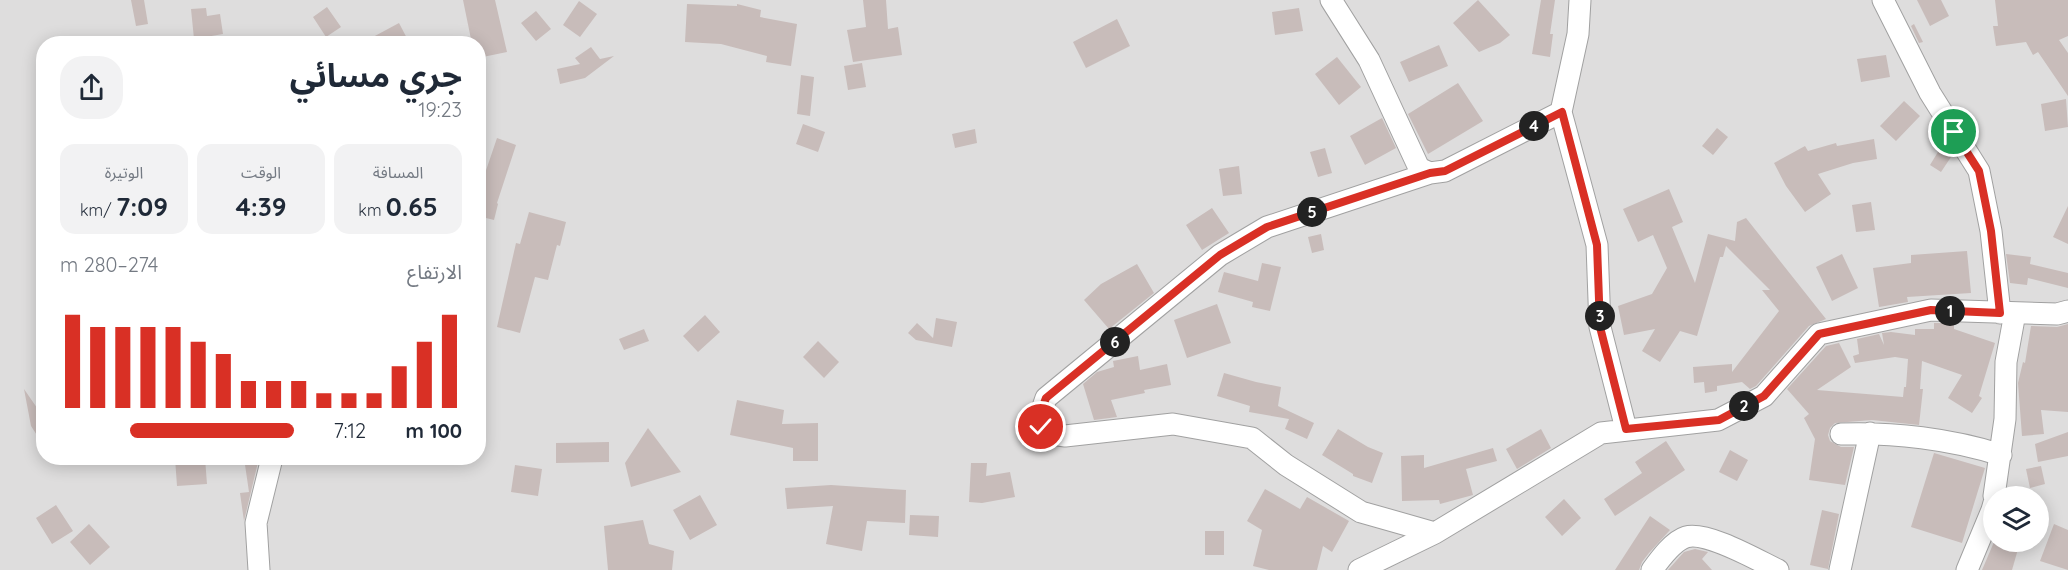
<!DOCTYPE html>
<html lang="ar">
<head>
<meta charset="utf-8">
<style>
  :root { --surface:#fff; --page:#f2f2f3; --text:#1f2937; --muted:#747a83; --accent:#d93025 }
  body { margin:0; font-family:Quicksand,"Noto Sans Arabic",sans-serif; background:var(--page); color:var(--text); direction:rtl; height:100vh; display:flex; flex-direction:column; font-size:22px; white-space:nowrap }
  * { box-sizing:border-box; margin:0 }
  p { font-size:20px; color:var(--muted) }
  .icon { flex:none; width:33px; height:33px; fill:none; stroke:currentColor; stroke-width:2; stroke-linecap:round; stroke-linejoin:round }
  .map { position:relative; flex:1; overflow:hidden; direction:ltr }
  .details { position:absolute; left:36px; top:36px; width:450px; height:429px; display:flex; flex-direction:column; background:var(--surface); border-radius:24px; box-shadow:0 3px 15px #0003; direction:rtl }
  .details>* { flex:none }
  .buttons { position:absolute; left:1983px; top:486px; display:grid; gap:12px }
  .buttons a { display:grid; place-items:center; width:66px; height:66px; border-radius:50%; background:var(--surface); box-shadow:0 3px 15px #0003; font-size:30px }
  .pin { position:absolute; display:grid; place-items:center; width:51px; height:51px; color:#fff; margin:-26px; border:3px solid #fff; border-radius:50%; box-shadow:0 2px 6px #0007 }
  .km { position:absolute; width:30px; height:30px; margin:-15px; border-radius:50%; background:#222; color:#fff; font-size:16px; line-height:30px; text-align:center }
  .round { display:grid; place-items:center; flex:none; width:63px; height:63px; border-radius:24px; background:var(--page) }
  .overview { display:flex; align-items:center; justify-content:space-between; height:102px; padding:0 24px }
  h1 { font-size:33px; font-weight:700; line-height:45px }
  .metrics { display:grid; grid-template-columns:repeat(3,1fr); gap:9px; height:102px; padding:6px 24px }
  .metrics div { display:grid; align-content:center; border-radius:15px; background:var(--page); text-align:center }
  .metrics b { font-size:26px; font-weight:700 }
  .metrics small { font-size:16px; font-weight:400 }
  .metrics p { font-size:16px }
  .chart { height:168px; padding:12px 24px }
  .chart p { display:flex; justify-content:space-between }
  .chart svg { width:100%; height:108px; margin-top:6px; stroke:var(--accent); stroke-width:6 }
  ul { padding:0 24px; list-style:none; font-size:20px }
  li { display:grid; grid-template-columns:96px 72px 1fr; align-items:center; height:45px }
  li i { height:15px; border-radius:8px; background:var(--accent) }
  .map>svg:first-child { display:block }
  .residential { fill:#dedddd; fill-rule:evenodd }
  .building { fill:#c8bcba }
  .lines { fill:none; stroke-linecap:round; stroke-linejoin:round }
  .minor-casing { stroke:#a1a1a1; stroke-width:23 }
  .minor { stroke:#fff; stroke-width:21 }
  .route-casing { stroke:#fff; stroke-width:12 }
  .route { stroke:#d93025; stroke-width:8 }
</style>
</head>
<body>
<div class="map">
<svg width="2068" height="570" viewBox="0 0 2068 570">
  <rect width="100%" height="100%" fill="#f0ebe6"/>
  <path class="residential" d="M0,0h2068v570h-2068zM44,44h434v414h-434zM1994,496h44v46h-44z"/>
  <path class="building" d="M131,0h13l4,24 -12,2z
    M463,0h32l12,52 -29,6v-14h-6z
    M863,0h23l2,29 10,-2 4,28 -49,7 -6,-32 19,-3z
    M1478,0l32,35 -10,8 -21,9 -26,-29z
    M1541,0h14l-5,34h3l-3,23 -18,-3z
    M1917,0h24l8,16 -19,10z
    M1995,0h73v36l-9,4 9,13v43l-30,-44 -5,3 -7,-13 -30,4 -3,-20h5z
    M579,1l18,13 -17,23 -17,-12z
    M687,4l50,2v-2l24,6 -1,7 37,7 -6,42 -25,-4 1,-6 -46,-12 -36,-2z
    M327,7l14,20 -15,10 -13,-20z
    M206,8l1,8 13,-2 3,20 -29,5 -3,-30z
    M1299,8l4,23 -28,4 -3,-23z
    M536,11l15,18 -15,12 -15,-18z
    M1117,19l13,27 -44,22 -13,-26z
    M399,23l11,21h-50z
    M1914,24l9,18 -4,1 -8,-17z
    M1439,45l9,21 -39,16 -9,-20z
    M591,47l9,12 14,-3 -29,22 -25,6 -3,-15 23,-5 -5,-6z
    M1886,55l4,22 -29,5 -4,-23z
    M1337,57l24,30 -22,18 -24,-31z
    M862,63l4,24 -18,3 -4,-24z
    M801,75l13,2 -4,39 -13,-2z
    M1458,83l25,38 -55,33 -20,-40z
    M2066,99l2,28 -23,4 -4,-27z
    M1904,101l16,15 -24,25 -16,-15z
    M1382,118l14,30 -31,17 -15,-29z
    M803,124l22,8 -7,20 -22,-8z
    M1717,128l11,9 -15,18 -11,-9z
    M975,129l2,14 -22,5 -3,-14z
    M497,138l19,7 -19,58 1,1 -4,16 -16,-4v-22z
    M1874,139l3,20 -24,4 -35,11 13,20 -26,18 -19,-26 -12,-23 31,-17 3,5 28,-8 1,3z
    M1941,147l12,7 -12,18 -11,-7z
    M1325,148l7,25 -14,4 -8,-25z
    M1239,166l3,28 -19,2 -4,-27z
    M1669,189l14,33 -11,5 23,56 13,-49 27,7 2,-19 9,-4 80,101 -17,7 -53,60 -6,3 -8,-7 -25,4v5l-12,2 -1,-11 -10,1 -1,-16 39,-3v8l47,-61 -17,-21h8l-44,-44 -3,11h-3l-23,79 -17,-5 -20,31 -18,-11 13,-22 -31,6 -6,-29 34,-12 15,-26 -14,-33 -15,7 -15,-33z
    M1871,202l4,28 -19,2 -4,-27z
    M2068,206v38l-15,-7z
    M1212,208l17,25 -27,17 -16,-25z
    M529,212l37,10 -6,24 -3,-1 -9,35 -13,-3 -15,56 -23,-6 19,-84 4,1z
    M1321,234l3,16 -12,3 -4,-16z
    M1967,251l4,42 -64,4 1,5 -29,5 -6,-39 38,-5v-8z
    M1842,254l16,34 -26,13 -16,-34z
    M2006,254l25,3 -1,7 38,9v15l-40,-10 -1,7 -17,-2z
    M1262,263l19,4 -11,44 -18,-4 1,-5 -35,-10 6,-20 34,9z
    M1137,264l17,29 -45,36 -25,-29 17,-16z
    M1217,304l14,39 -44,15 -13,-38z
    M705,315l15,17 -22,20 -15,-16z
    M936,318l21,4 -5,25 -36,-7 -8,-7 9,-10 16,15z
    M1934,323h20v6l41,14 -16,53 3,2 -10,15 -24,-15 14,-23 -40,-14 -2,28h3l-4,36 -47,-5 -37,3 -5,5 -2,7 2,6 11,6h13l-9,38 -36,-5 6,-41 -11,-21 5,-4 -22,-25 39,-43 13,-3 12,24 -34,23 86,7 1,-10h2l2,-28 -13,-2 -40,6 -2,-7 6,-2 -2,-15 22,-5 5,11 -2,-12 9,-1 24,3v-6h19z
    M2068,324v88l-27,-2 3,24 -22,2 -4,-53 5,-21 2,1 6,-37 26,1z
    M644,329l5,12 -25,9 -5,-11z
    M818,341l21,21 -15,16 -21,-21z
    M1138,356l2,14 27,-6 4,21 -27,5 1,3 -34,7 6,17 -23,3 -11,-36 14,-12 17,-5 -1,-6z
    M1224,373l32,9 25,5 -3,19 36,17 -7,16 -22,-10 4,-10 -40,-7 1,-6 -33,-10z
    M24,389l20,29v28l-13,-20z
    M737,400l47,10 -2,14 36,-1v38h-25v-13l-63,-13z
    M648,428l33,44 -50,15 -6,-24z
    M1338,429l30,18 15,6 -11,30 -19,-7v-2l-31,-19z
    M1541,429l10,19 -34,21 -11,-20z
    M2068,432v24l-30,6 -3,-18z
    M1666,441l19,29 -70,46 -11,-17 38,-26 -7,-11z
    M609,442v20l-53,1v-20z
    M1493,448l4,13 -31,8 7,26 -33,9 -1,-4 -37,1 -1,-45 23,-1v13z
    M1730,450l18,10 -11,21 -18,-9z
    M1934,453l51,15 -23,75 -51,-16z
    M175,458h30l2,26 -30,2z
    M244,458h15l-15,63 -4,-28 9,-1z
    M971,463h16l-1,13 24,-4 5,25 -33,6 -13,-1z
    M515,465l27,4 -4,27 -27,-4z
    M2041,466l4,18 -15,4 -4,-19z
    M831,485l75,5 -1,33 -38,-2 -5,30 -36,-7 7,-38 -46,3 -2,-21z
    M1265,489l35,20 7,-12 42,24 -17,31 -9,-6 -6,24h-48l-16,-4 9,-36 -15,-9z
    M700,495l17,30 -27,15 -17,-30z
    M1564,499l17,19 -19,18 -17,-19z
    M56,505l17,26 -21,13 -16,-26z
    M1822,510l17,4 -11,55 -18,-4z
    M910,515l29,1 -1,21 -29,-2z
    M1650,516l20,14 -21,23 -7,9 -3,8h-24z
    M643,520l6,24 25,7 -2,19h-64l-4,-44z
    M89,524l21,23 -20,18 -20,-23z
    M2054,524l14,6v40l-28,-9z
    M1205,531h19v24h-19z
    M1994,542h26l-8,28h-30z
    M1695,549l13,3 -6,7 10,11h-44l16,-18z"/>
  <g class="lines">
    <g class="minor-casing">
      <path id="minor" d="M1331,0l38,60 50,108 11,5 15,-2 116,-59
        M1580,0l-2,34 -17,78 36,133 3,82 26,102
        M1883,0l47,93 49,78 12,60 9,82
        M1430,173l-163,54 -47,28 -174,143c-9,26 -12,35 19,38l108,-12 79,14 34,27 75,47 74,21
        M1841,434c51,-2 111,5 160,21
        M1994,496l11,-77 1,-57 9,-49
        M259,570l-3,-47 16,-65
        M1359,570l76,-37 166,-100 117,-13 46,-24 55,-62 112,-24 126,4 11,-3
        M1652,570c8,-11 21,-29 34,-33 21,-6 71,23 92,33
        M1840,570l30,-137
        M1967,570l25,-60 2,-7"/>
    </g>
    <use href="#minor" class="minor"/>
  </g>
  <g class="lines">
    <g class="route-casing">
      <path id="route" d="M1041,427l-2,-10 7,-19 174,-143 47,-28 163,-54 15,-2 117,-59 35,133 3,82 26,102 93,-9 45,-24 55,-62 112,-24 69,3 -9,-82 -12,-60 -25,-39"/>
    </g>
    <use href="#route" class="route"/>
  </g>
</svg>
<div class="buttons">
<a><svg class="icon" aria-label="layers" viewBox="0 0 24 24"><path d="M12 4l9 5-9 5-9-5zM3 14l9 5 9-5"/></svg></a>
</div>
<div class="pin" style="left:1954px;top:132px;background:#1e9e55"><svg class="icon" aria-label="arrive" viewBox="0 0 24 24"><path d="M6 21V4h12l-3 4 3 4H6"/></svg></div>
<div class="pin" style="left:1041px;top:427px;background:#d93025"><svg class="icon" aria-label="check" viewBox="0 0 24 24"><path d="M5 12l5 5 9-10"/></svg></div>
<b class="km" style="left:1950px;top:311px">1</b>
<b class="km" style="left:1744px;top:406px">2</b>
<b class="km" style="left:1600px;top:316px">3</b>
<b class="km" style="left:1534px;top:126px">4</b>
<b class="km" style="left:1312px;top:212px">5</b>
<b class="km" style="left:1115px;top:342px">6</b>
<section class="details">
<div class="overview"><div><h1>جري مسائي</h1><p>19:23</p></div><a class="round"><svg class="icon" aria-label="share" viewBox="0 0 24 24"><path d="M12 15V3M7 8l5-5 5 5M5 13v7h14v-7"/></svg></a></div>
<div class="metrics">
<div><p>المسافة</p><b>0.65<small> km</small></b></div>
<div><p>الوقت</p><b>4:39</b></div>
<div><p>الوتيرة</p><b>7:09<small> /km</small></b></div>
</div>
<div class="chart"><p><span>الارتفاع</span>274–280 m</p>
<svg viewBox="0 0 160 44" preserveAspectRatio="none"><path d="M5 44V6M15 44V11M25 44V11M35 44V11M45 44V11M55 44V17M65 44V22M75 44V33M85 44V33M95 44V33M105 44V38M115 44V38M125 44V38M135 44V27M145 44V17M155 44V6"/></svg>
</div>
<ul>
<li><b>100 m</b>7:12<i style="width:70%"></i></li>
</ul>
</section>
</div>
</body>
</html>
